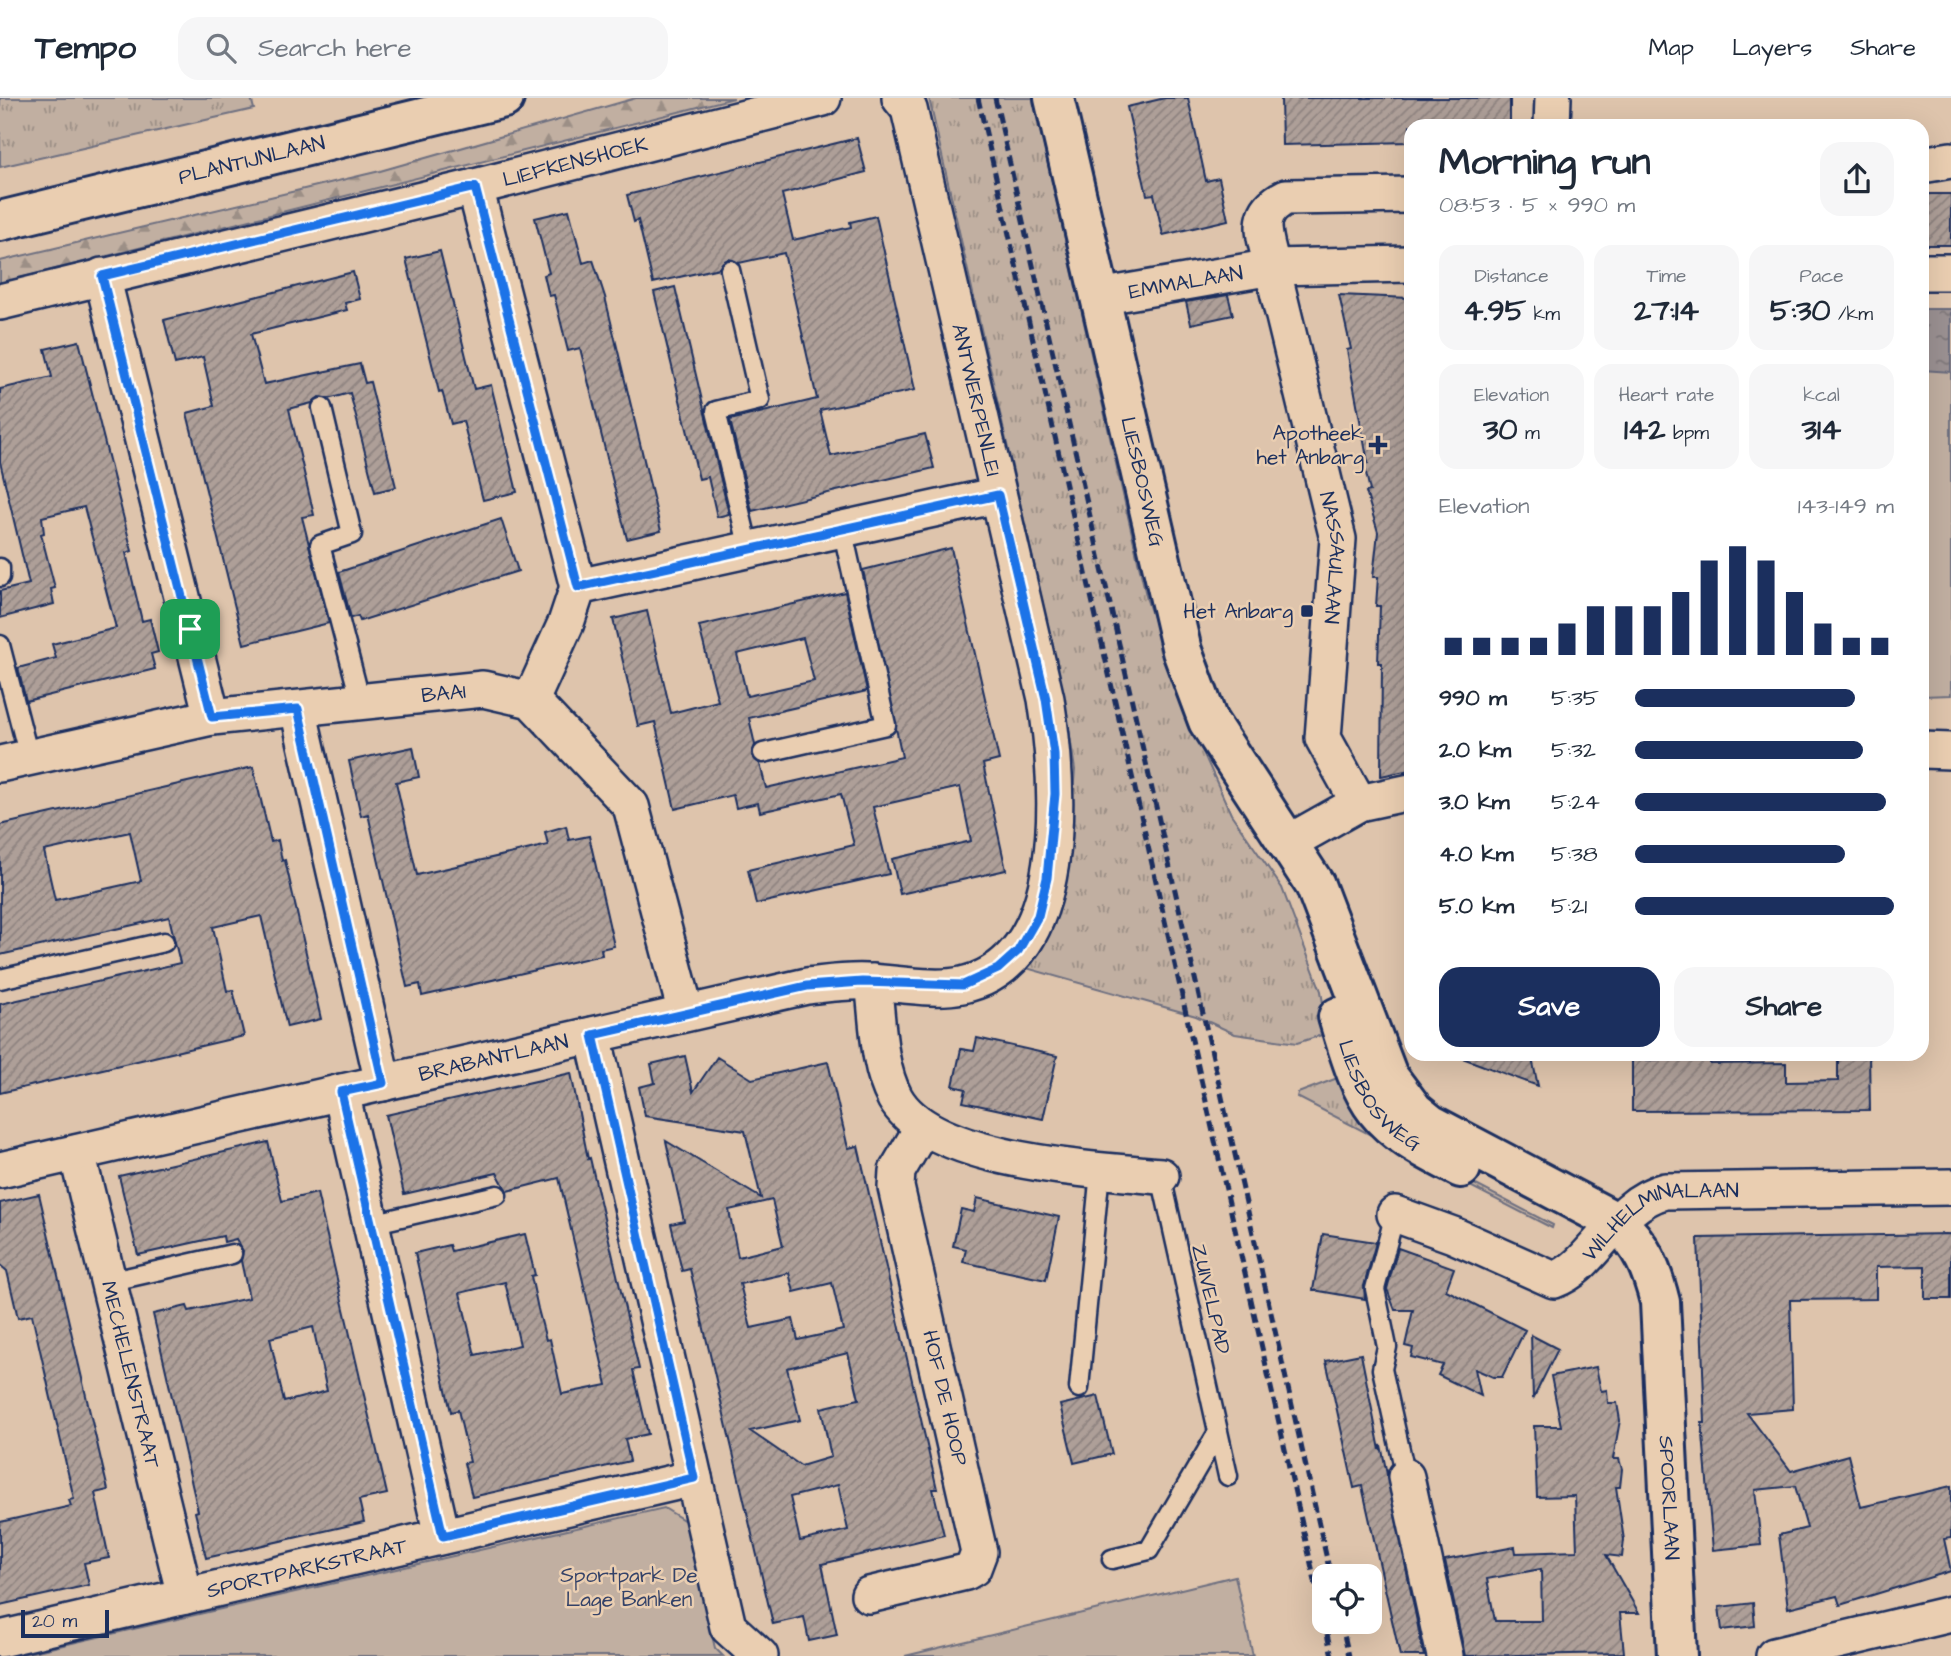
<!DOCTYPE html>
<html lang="en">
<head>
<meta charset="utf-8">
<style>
  :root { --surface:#fff; --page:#f6f6f7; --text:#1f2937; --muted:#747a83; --line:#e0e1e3; --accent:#1b2f5e }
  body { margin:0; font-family:"Architects Daughter",sans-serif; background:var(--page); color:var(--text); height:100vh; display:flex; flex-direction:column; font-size:26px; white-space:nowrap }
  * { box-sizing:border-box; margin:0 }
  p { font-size:23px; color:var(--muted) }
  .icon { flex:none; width:38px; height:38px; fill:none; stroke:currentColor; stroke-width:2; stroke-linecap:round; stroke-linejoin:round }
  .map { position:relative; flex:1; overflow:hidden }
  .sheet { position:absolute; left:1404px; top:21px; width:525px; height:942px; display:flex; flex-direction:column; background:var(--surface); border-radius:21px; box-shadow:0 7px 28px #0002 }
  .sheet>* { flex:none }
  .tools { position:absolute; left:1312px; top:1466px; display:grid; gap:14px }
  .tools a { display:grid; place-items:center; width:70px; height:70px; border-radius:14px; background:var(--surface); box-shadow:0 7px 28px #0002; font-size:35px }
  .scale { position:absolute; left:21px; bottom:18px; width:88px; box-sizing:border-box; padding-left:7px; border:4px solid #1b2f5e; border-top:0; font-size:19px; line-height:24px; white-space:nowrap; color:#1b2f5e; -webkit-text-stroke:5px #eaceb1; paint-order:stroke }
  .pin { position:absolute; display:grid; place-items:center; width:60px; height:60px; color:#fff; margin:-30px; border-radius:14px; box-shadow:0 4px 10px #0006 }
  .round { display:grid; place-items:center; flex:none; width:74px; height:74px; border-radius:21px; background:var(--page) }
  .headline { display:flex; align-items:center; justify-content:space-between; height:119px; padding:0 35px }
  h1 { font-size:38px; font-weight:700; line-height:52px }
  .stats { display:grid; grid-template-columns:repeat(3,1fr); gap:10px; height:119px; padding:7px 35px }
  .stats div { display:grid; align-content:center; border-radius:18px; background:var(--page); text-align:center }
  .stats b { font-size:30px; font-weight:700 }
  .stats small { font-size:19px; font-weight:400 }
  .stats p { font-size:19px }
  .chart { height:196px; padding:14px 35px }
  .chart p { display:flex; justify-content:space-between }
  .chart svg { width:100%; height:126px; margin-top:7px; stroke:var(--accent); stroke-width:6 }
  .button { display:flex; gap:14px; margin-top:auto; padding:14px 35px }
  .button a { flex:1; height:80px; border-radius:21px; background:var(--accent); color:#fff; font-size:28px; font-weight:700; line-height:80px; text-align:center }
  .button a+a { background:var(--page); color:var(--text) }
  ul { padding:0 35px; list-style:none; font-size:23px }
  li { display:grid; grid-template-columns:112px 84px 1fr; align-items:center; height:52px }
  li i { height:18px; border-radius:9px; background:var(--accent) }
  header { display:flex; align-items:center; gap:42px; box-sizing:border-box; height:98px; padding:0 35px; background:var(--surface); border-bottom:2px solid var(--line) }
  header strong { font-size:33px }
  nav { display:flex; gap:38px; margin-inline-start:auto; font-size:24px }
  .search { width:490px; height:63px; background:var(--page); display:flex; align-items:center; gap:18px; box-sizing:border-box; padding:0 24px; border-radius:21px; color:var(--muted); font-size:26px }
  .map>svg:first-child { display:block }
  .grass { fill:url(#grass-tufts); stroke:#6e6f80; stroke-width:2 }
  .forest { fill:url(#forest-firs); stroke:#6e6f80; stroke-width:2 }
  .park { fill:#c1afa1; stroke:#6e6f80; stroke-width:2 }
  .water { fill:url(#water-ripples); stroke:#686a7d; stroke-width:2 }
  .building { fill:url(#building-hatch); stroke:#1b2f5e; stroke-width:2; fill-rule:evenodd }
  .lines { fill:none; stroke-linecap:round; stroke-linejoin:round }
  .lane-casing { stroke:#1b2f5e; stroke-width:23 }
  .street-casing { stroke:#1b2f5e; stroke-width:40 }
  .secondary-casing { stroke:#1b2f5e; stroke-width:44 }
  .lane { stroke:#eaceb1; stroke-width:18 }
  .street { stroke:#eaceb1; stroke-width:35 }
  .secondary { stroke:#eaceb1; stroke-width:38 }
  .rail { stroke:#1b2f5e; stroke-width:5; stroke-dasharray:10 5; stroke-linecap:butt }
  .route-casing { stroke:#fff; stroke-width:14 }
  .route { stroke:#1a73e8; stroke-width:9 }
  .poi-dot { fill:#1b2f5e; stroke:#eaceb1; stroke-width:2.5 }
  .labels { text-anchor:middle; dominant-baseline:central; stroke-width:5; stroke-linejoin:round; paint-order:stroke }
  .street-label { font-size:21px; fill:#1b2f5e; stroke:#eaceb1 }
  .poi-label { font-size:21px; fill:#1b2f5e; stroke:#eaceb1; text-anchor:end }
  .park-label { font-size:21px; fill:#344268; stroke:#eaceb1 }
</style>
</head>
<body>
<header>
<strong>Tempo</strong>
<div class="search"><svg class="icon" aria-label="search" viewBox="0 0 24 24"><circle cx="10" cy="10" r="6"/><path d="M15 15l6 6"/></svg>Search here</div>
<nav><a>Map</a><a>Layers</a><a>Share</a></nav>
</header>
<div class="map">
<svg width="1951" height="1558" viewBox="0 0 1951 1558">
  <defs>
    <pattern id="grass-tufts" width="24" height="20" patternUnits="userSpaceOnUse" patternTransform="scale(1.75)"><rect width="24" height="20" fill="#c1afa1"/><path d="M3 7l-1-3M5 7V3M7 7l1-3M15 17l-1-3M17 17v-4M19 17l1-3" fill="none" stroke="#9c8f86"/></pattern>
    <pattern id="forest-firs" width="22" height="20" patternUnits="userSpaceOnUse" patternTransform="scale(1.75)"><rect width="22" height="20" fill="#c1afa1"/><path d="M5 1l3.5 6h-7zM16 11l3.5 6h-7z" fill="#9c8f86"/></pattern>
    <pattern id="water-ripples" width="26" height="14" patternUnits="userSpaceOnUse" patternTransform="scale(1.75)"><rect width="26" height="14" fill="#9b9192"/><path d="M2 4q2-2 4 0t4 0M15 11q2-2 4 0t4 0" fill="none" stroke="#7e777a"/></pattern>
    <pattern id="building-hatch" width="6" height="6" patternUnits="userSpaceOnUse" patternTransform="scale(1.75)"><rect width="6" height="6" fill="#ae9f98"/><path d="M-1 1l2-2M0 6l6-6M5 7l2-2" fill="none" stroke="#8d827f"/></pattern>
  </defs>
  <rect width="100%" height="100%" fill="#dec4ac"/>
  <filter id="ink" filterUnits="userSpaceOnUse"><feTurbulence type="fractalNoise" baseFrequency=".0143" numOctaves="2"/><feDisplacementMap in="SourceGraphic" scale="14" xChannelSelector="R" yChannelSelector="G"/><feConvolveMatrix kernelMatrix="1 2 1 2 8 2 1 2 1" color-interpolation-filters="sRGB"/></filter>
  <g filter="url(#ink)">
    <path class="grass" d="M0,0h251l3,11 -254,58z
      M929,0h104l114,502 37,110 47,104 51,74 39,103 7,42 -31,10 -62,-9 -39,-18 -177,-50 8,-5 24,-35 16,-66 8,-90 -10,-68z
      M1348,976l55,73 150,78 -1,3 -255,-131 1,-4z"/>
    <path class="forest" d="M636,0h98l-734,185v-22l380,-90z"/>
    <path class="park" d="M1922,211h29v386l-29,1z
      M664,1410l21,13 30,127 8,8h-708z
      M1235,1478l18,80h-348z"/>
    <path class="water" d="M1922,211h29v63l-29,-2z"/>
    <path class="building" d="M1165,0h23l18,83 13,-3 9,42 -65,15 -9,-41 -7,1 -20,-88z
      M1281,0h229v28h-100v16l-128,3z
      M857,40l9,34 -84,22 11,46 58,-13 -1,-5 26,-6 39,174 -95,20 11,46 94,-22 9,34 -182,43 -22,-91 87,-21 -33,-146 -45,10 -11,-4 -9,9 -66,15 -15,-63 -4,2 -7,-27z
      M1922,96h29v51h-29z
      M569,112l14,53 10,-3 12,37 56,234 -34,8 -47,-191 -12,3 -14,-56 -5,1 -5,-21 5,-2 -14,-55z
      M440,153l34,138 17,-4 26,107 -34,8 -20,-79 -12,3 -9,-33 -3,1 -33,-133z
      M353,174l7,27 -15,4 2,7 -96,24 13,50 96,-20 5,19 5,-1 26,105 -21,5 -25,-99 -22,6 -9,-2 -7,6 -23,6 25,106 -12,2 27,106 -85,21 -57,-231 27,-7 -11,-49 -28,7 -11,-44z
      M675,189l54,227 -12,3 -9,-40 -9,2 -45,-187z
      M1228,197l5,20 -42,9 -5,-22z
      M1339,197l71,3v472l-29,6 1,-113h-4l2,-57h-4l2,-29h-5l5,-45 -12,-40 4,-1 -6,-27 4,-1 -21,-113 4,-1z
      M79,243l53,210 -6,2 16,68 8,-2 8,33 -7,2 4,15 -129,32 -8,-33 38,-10 -4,-14 64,-16 -32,-121 -42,10 2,16 -3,1 14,54 -4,1 3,15 -54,14v-27l29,-7 -29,-122v-73l52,-12 -7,-28z
      M501,421l17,52 -158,50 -2,-5 -7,2 -12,-46z
      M951,450l48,212 -16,4 23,106 -106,24 -8,-35 79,-18 -11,-54 -87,20 16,67 -133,30 -8,-34 106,-25 -13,-51 -81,18 -2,-9 -22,5 -3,-13 -58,14 -20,-87 -17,4 -25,-107 34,-8 24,102 47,-12 -19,-75 146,-34 22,99 -118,27 6,27 -3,11 8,8 6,24 136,-31 -39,-187zM803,540l11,43 -67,15 -10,-42z
      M413,649l6,30 -23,5 21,93 131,-30 -3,-13 21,-6 3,14 20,-4 25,110 -13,3 1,6 -180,41 -2,-12 -13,3 -39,-173 -7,2 -12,-55z
      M253,669l18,75 7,-2 4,21 3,-1 36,159 -34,8 -26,-111 -48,11 14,64 6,-1 11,46 -244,57v-89l180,-41 -11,-46 -169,38v-130zM130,734l11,49 -86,19 -11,-49z
      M977,940l80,18 -14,63 -80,-17 3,-13 -13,-3 8,-37 13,2z
      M1457,956h74l7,32 -81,-30z
      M1685,956h25v10l76,-1v19l52,-1v-27h31l1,56 -238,1v-51l54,-1z
      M685,958l8,36 24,-35 35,22 76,-17 20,86 10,-2 79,343h-4l11,46 -122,29 15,71 -28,6 -5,-24 -31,7 -83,-355 -8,2 -11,-47 13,-3 -18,-80 95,57 -16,-67 -100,-15 -6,-29 16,-4 -4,-19zM772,1102l11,46 -45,11 -9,-47zM789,1175l5,19 38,-9 11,47 -45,10 -5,-21 -42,9 -11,-44zM848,1255l11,46 -38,9 10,49 -30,9 -51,-35 50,-11 -13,-52zM838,1387l10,45 -48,11 -10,-44z
      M571,975l17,86 2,-1 49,211 -6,1 15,64 -23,5 5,22 -158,36 -8,-34 6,-1 -12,-52 -7,2 -36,-159 34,-8 2,6 74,-17 10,41 -4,1 7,33 8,31 4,-1 12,55 45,-9 -48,-207 -52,13 -10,-18 -93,21 -18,-79zM505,1184l15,63 -45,10 -15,-62z
      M268,1044l14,59 35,-8 70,301 -28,6 5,22 -158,36 -11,-46 3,-1 -45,-197 34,-8 2,5 60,-13 -8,-37 2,-10 -7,-12 -12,3 -1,-6 -85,19 -19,-79zM313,1229l14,64 -43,11 -14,-64z
      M39,1096l69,296 -13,3 14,65 -25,5 5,22 -89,20v-83l71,-16 -2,-6 5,-1 -42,-184 -14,3 -11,-47 -7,-6v-62z
      M977,1100l82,19 -13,63 -83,-18 3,-13 -13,-3 8,-37 13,3z
      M1323,1136l53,8 -12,44 1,13 -52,-9z
      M1951,1136v65h-26v-33l-49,1v32l-86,1 3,109 -46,4 44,58 57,-16 13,52 90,-21v52l-7,1 7,32 -111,34 -3,-9 -49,12 -9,-73 28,-7 -12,-42 -40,4 6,55 -48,5 -11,-127h3l-7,-185z
      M1398,1150l56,20 -8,22 79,40 -23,47h-9l-18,-8 6,27 -43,-21 5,-10 -32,-8 2,-9 -8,-2 8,-36h-18l-8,-21z
      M1531,1237l27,14 -25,50z
      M1361,1256l19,96 1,-5 43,211h-24l-38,-170 -8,2 -25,-114 -3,-13z
      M1596,1269l5,24 6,-1 1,13h9l3,17 -7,39h6l3,10 -2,18h-4l8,53 -2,17 -16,-2 33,58h-19l4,40 -159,3 -20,-96 70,-13 1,6 61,-2 -2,-55 -38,1 -3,-71h27l-10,-50zM1541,1471l1,52h-47l-8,-42z
      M1098,1298l14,58 -38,9 -14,-58z
      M1753,1505l2,23 -33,4 -3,-23z"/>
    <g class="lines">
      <g class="lane-casing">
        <path id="lane" d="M730,172l30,130 -44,11 33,138
          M322,310l30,126 -32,11 41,158
          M0,470v9
          M0,547l29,112
          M763,655l123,-28 -44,-197
          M0,881l164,-37
          M1161,1078l67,300
          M1395,1116l-20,75 12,58 -5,22 24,108
          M371,1126l126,-29
          M108,1184l124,-28
          M1079,1290l21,-217
          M1112,1461l37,-9 69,-118"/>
      </g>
      <g class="street-casing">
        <g id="street">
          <path d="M1552,28l1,-28"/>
          <path d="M1922,67l29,-5"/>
          <path d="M475,89l103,400"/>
          <path d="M1410,97l-124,2c-34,16 -20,41 -14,70l138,-3"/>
          <path d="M1922,174h29"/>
          <path d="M102,178l110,441"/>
          <path id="s1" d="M1099,199l173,-30 66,272 -15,199 36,65"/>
          <path id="s2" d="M0,204l475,-115 348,-89"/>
          <path d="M531,602l35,-77 12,-36 420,-92"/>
          <path d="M298,611l85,374"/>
          <path d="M1922,652l29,1"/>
          <path id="s3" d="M0,666l212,-47 271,-28 48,11 100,106 55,207"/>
          <path d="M1286,746l73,-41 51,-11"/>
          <path d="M873,884c5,36 4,83 22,116 36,64 199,72 266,78"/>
          <path d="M593,937l135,592 32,29"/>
          <path d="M341,994l101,444"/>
          <path id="s4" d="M77,1055l108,443"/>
          <path id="s5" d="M0,1072l807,-184c20,-2 39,-5 59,-4 30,1 67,9 96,3 111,-23 97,-202 84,-286l-137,-590 -9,-11"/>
          <path id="s6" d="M1395,1116l58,21 101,45c40,-13 61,-77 111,-89l286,-4"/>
          <path d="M1406,1379l39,179"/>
          <path d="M869,1497l97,-23 7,-4 6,-16 -83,-365 1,-16 26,-44"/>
          <path id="s7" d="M0,1541l694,-161"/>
          <path d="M1774,1558l177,-42"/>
        </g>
      </g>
      <g class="secondary-casing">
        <g id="secondary">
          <path id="s8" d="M1054,0l128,553 26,70 107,164 73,191 26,35 16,13 186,98c26,22 36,48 44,80l17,354"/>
          <path id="s9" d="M0,123l504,-123"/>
          <path id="s10" d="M1338,919c28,93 35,107 123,151"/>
        </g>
      </g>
      <use href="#lane" class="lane"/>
      <use href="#street" class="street"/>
      <use href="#secondary" class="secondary"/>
      <path class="rail" d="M978,0l354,1558
        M995,0l336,1479
        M1341,1524l8,34"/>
    </g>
  </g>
  <g class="lines" filter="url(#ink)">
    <g class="route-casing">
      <path id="route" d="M475,89l103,400 420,-92 48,204 8,55 1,40 -8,84 -9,38 -20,35 -20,18 -35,16 -101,-3 -55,4 -214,49 101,443 -251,58 -102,-444 42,-9 -85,-374 -86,8 -110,-441z"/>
    </g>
    <use href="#route" class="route"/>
  </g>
  <g class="poi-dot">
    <path d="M1374.5 336.5h7v7h7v7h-7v7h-7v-7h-7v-7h7z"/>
    <rect x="1300" y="506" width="14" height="14" rx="3.5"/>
  </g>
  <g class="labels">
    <g class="street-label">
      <text stroke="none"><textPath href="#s9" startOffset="259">PLANTIJNLAAN</textPath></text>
      <text stroke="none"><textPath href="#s2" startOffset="592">LIEFKENSHOEK</textPath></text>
      <text stroke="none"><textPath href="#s1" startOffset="88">EMMALAAN</textPath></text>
      <text transform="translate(976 302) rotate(77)">ANTWERPENLEI</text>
      <text stroke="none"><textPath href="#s8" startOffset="394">LIESBOSWEG</textPath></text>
      <text stroke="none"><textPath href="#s1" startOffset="474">NASSAULAAN</textPath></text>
      <text stroke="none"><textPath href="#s3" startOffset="450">BAAI</textPath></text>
      <text stroke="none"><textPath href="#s5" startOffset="506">BRABANTLAAN</textPath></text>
      <text stroke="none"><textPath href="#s10" startOffset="91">LIESBOSWEG</textPath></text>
      <text stroke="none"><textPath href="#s6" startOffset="301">WILHELMINALAAN</textPath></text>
      <text transform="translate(1211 1201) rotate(77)">ZUIVELPAD</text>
      <text stroke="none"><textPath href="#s4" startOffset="228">MECHELENSTRAAT</textPath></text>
      <text transform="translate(945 1300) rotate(77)">HOF DE HOOP</text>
      <text stroke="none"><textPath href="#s8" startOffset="1606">SPOORLAAN</textPath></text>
      <text stroke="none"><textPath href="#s7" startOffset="315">SPORTPARKSTRAAT</textPath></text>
    </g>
    <g class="poi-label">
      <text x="1364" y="335">Apotheek<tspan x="1364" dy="24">het Anbarg</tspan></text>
      <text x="1293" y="513">Het Anbarg</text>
    </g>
    <g class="park-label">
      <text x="629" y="1477">Sportpark De<tspan x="629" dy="24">Lage Banken</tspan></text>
    </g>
  </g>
</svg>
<div class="tools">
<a><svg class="icon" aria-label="locate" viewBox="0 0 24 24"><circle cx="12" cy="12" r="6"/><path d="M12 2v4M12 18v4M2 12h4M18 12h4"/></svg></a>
</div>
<div class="scale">20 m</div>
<div class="pin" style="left:190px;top:531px;background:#1e9e55"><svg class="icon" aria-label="arrive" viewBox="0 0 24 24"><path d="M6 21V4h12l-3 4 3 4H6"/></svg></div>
<section class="sheet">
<div class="headline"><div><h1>Morning run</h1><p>08:53 · 5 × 990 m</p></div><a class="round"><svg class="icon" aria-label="share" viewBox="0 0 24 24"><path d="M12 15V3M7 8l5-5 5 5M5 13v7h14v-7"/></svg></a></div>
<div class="stats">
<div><p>Distance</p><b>4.95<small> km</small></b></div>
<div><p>Time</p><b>27:14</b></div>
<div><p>Pace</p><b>5:30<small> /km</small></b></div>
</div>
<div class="stats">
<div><p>Elevation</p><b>30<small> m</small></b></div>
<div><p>Heart rate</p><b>142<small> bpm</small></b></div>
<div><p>kcal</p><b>314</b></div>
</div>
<div class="chart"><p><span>Elevation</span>143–149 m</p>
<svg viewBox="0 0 160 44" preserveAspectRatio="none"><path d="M5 44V38M15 44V38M25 44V38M35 44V38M45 44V33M55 44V27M65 44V27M75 44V27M85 44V22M95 44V11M105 44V6M115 44V11M125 44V22M135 44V33M145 44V38M155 44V38"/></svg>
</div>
<ul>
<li><b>990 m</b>5:35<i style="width:85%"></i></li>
<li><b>2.0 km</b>5:32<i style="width:88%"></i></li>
<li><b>3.0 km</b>5:24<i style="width:97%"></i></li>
<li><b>4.0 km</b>5:38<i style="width:81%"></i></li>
<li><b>5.0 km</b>5:21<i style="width:100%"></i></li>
</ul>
<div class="button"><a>Save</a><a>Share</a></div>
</section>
</div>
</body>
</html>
